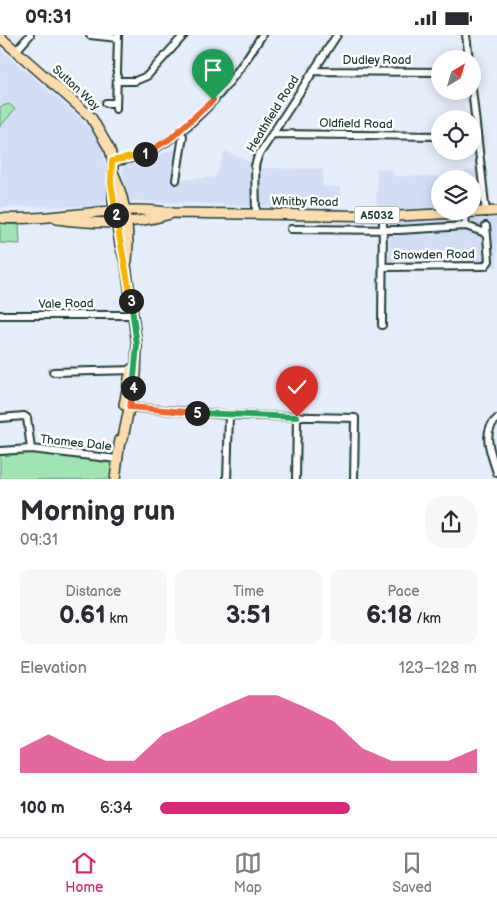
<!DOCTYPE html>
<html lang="en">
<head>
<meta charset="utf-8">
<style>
  :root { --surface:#fff; --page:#f7f7f7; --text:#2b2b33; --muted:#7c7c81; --line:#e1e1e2; --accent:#db2777 }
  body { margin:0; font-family:"Balsamiq Sans",sans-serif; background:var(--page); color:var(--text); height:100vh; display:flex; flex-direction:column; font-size:19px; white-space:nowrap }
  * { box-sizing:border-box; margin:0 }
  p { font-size:16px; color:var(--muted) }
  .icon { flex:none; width:28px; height:28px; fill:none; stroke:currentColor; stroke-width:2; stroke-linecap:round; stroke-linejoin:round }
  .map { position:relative; height:444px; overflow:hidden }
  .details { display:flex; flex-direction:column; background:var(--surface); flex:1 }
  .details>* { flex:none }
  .needle { width:32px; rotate:38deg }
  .fabs { position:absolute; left:431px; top:15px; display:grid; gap:10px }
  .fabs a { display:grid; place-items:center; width:50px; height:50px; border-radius:50%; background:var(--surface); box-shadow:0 2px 12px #0003; font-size:25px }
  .pin { position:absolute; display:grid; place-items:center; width:42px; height:42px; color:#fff; margin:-51px -21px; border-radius:50% 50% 50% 0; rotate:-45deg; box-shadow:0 0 5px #0007 }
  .pin .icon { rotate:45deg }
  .km { position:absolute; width:25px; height:25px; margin:-12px; border-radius:50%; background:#222; color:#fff; font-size:14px; line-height:25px; text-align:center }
  .round { display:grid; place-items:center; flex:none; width:52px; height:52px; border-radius:20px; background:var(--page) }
  .summary { display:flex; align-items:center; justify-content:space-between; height:85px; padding:0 20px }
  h1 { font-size:28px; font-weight:800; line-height:38px }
  .metrics { display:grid; grid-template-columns:repeat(3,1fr); gap:8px; height:85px; padding:5px 20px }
  .metrics div { display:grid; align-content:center; border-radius:12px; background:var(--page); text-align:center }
  .metrics b { font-size:25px; font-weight:800 }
  .metrics small { font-size:14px; font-weight:400 }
  .metrics p { font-size:14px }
  .chart { height:140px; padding:10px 20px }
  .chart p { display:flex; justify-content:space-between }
  .chart svg { width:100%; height:90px; margin-top:5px; fill:var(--accent); opacity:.7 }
  ul { padding:0 20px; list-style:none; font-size:16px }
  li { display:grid; grid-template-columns:80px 60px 1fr; align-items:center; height:38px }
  li i { height:12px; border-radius:6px; background:var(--accent) }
  .status { display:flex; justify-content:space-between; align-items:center; height:35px; padding:0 25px; background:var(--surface); direction:ltr }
  .status svg { height:14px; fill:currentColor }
  .tab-bar { display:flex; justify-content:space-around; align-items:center; height:70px; border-top:1px solid var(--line); background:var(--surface); font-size:14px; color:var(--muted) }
  .tab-bar a { display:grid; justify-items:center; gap:2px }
  .tab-bar .active { color:var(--accent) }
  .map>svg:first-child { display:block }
  .built { fill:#d3def6; fill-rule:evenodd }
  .green { fill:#9ee5b2; stroke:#5e9173 }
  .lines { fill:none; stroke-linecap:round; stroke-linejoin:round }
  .minor-casing { stroke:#1f3d34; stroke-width:10 }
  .major-casing { stroke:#1f3d34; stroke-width:12 }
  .minor { stroke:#fff; stroke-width:6 }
  .major { stroke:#fcdcac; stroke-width:9 }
  .split-1-casing { stroke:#fff; stroke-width:10 }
  .split-2-casing { stroke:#fff; stroke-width:10 }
  .split-3-casing { stroke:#fff; stroke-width:10 }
  .split-4-casing { stroke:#fff; stroke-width:10 }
  .split-5-casing { stroke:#fff; stroke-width:10 }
  .split-6-casing { stroke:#fff; stroke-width:10 }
  .split-1 { stroke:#f0652b; stroke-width:6 }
  .split-2 { stroke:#f5b400; stroke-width:6 }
  .split-3 { stroke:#f5b400; stroke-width:6 }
  .split-4 { stroke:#22a559; stroke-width:6 }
  .split-5 { stroke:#f0652b; stroke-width:6 }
  .split-6 { stroke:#22a559; stroke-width:6 }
  .labels { text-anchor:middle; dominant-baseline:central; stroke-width:5; stroke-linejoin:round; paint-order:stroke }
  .shield { fill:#fff; stroke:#627771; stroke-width:1 }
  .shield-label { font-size:11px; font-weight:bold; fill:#1f3d34 }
  .street-label { font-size:12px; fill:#1f3d34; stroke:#fff }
</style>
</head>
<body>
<div class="status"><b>09:31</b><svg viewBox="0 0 49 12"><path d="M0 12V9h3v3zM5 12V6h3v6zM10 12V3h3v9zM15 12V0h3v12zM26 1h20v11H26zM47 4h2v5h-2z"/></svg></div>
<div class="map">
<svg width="497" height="445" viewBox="0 0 497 445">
  <rect width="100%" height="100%" fill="#e5ecfa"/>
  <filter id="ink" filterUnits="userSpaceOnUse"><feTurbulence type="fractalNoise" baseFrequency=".02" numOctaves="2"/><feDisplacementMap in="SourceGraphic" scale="10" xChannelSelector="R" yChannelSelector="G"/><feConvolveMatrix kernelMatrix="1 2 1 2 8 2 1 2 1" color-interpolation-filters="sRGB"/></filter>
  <g filter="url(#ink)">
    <path class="built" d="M0,14l79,68 14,15 9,13 7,42 -2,12 -6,7 -101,1z
      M179,113l-3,32 40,-3 9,-26 39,17 59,1v17l17,1v22l-212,-8 -6,-34z
      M377,134h15l1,7 72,1v-6l10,-1 7,49 15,-2v50l-108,-1v-49h-13zM440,144h32v32h-32z"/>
    <path class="green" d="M9,69l6,5 -15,18v-20z
      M0,188l19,2 1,19 -20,-1z
      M32,417l81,10 -1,17 -112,1v-27z"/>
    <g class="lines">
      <g class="minor-casing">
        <path id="minor" d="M90,0l28,3
          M466,0l3,24
          M16,16l14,-16
          M313,36l127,1
          M117,46h18l12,-5 37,-41
          M472,54l14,124
          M106,68h10
          M116,74l2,-74
          M272,99l168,2
          M113,127c63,-6 118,-77 149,-127
          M176,145l7,-44 -4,-4
          M256,178l-1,-47 3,-10 79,-121
          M486,191l1,10
          M291,194l108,1 67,-4
          M384,232l101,-1 4,-5 -2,-25 -4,-4 -17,-6 -1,-11
          M0,280h132
          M382,290l1,-110
          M53,337l82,-2
          M126,372l103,8 126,3 -1,62
          M0,383l24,-2 3,2 4,31
          M497,384c-17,13 -5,36 0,54
          M0,416l31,-2 86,10
          M227,445l2,-65
          M296,445l1,-63"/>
      </g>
      <g class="major-casing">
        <path id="major" d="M0,2l91,80 19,33 3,12v39l7,44 6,20 11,80 -1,29 -13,64 -4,6
          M113,137c13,29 17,58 14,89
          M0,183c58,4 116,-15 173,-5l226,3 98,-5
          M57,184c36,5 78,6 113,-5
          M124,370l7,-36
          M115,445l5,-40"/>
      </g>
      <use href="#minor" class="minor"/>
      <use href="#major" class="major"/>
    </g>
  </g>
  <g class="lines" filter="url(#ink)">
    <g class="split-1-casing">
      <path id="split-1" d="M145,119l26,-16 42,-38"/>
    </g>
    <g class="split-2-casing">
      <path id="split-2" d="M116,180l-5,-32 1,-22 33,-7"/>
    </g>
    <g class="split-3-casing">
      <path id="split-3" d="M116,180c4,29 11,57 15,86"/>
    </g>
    <g class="split-4-casing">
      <path id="split-4" d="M131,266l6,44 -4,43"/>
    </g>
    <g class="split-5-casing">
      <path id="split-5" d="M133,353l-3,19 67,6"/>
    </g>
    <g class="split-6-casing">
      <path id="split-6" d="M197,378l100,4"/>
    </g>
    <use href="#split-1" class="split-1"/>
    <use href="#split-2" class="split-2"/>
    <use href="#split-3" class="split-3"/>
    <use href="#split-4" class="split-4"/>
    <use href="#split-5" class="split-5"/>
    <use href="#split-6" class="split-6"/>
  </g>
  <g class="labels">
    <rect class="shield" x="354.5" y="171.5" width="45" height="17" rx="4"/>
    <g class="shield-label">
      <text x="377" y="180">A5032</text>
    </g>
    <g class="street-label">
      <text x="377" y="25">Dudley Road</text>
      <text transform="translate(76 53) rotate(43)">Sutton Way</text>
      <text transform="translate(273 79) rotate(-58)">Heathfield Road</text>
      <text transform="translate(356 89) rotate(1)">Oldfield Road</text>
      <text transform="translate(305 167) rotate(1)">Whitby Road</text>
      <text transform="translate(434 220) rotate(-1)">Snowden Road</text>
      <text transform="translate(66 269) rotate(-1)">Vale Road</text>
      <text transform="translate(76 408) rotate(6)">Thames Dale</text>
    </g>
  </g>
</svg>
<div class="fabs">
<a><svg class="needle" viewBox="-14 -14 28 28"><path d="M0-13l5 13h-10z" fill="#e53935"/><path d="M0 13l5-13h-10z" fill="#7c7c81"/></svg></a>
<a><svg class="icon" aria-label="locate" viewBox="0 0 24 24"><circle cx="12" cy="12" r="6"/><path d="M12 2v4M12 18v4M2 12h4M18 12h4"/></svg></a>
<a><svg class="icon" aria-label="layers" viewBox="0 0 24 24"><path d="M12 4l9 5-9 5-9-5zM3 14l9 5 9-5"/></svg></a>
</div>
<div class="pin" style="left:213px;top:65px;background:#1e9e55"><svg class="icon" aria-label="arrive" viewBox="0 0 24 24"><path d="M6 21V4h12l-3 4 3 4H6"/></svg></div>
<div class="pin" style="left:297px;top:382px;background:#d93025"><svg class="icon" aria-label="check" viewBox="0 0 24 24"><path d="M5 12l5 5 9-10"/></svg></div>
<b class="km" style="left:145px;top:119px">1</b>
<b class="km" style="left:116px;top:180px">2</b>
<b class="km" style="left:131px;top:266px">3</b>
<b class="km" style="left:133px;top:353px">4</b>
<b class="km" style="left:197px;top:378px">5</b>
</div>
<section class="details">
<div class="summary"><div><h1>Morning run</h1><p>09:31</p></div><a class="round"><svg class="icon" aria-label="share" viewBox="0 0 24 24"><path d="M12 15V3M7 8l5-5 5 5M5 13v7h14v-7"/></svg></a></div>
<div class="metrics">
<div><p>Distance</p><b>0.61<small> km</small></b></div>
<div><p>Time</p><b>3:51</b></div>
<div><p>Pace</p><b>6:18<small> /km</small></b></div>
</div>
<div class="chart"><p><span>Elevation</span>123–128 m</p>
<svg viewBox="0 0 160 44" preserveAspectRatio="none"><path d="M0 44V32L10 25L20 32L30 38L40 38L50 25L60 19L70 12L80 6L90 6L100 12L110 19L120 32L130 38L140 38L150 38L160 32V44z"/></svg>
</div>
<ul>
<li><b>100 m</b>6:34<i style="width:60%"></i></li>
</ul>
</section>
<nav class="tab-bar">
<a class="active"><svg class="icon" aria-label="home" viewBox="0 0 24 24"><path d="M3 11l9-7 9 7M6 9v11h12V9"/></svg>Home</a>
<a><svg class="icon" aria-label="map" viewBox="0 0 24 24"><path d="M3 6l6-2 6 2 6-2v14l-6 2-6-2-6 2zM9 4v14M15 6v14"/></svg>Map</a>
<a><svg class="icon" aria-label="saved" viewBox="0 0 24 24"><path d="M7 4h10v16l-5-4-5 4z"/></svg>Saved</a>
</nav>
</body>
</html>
